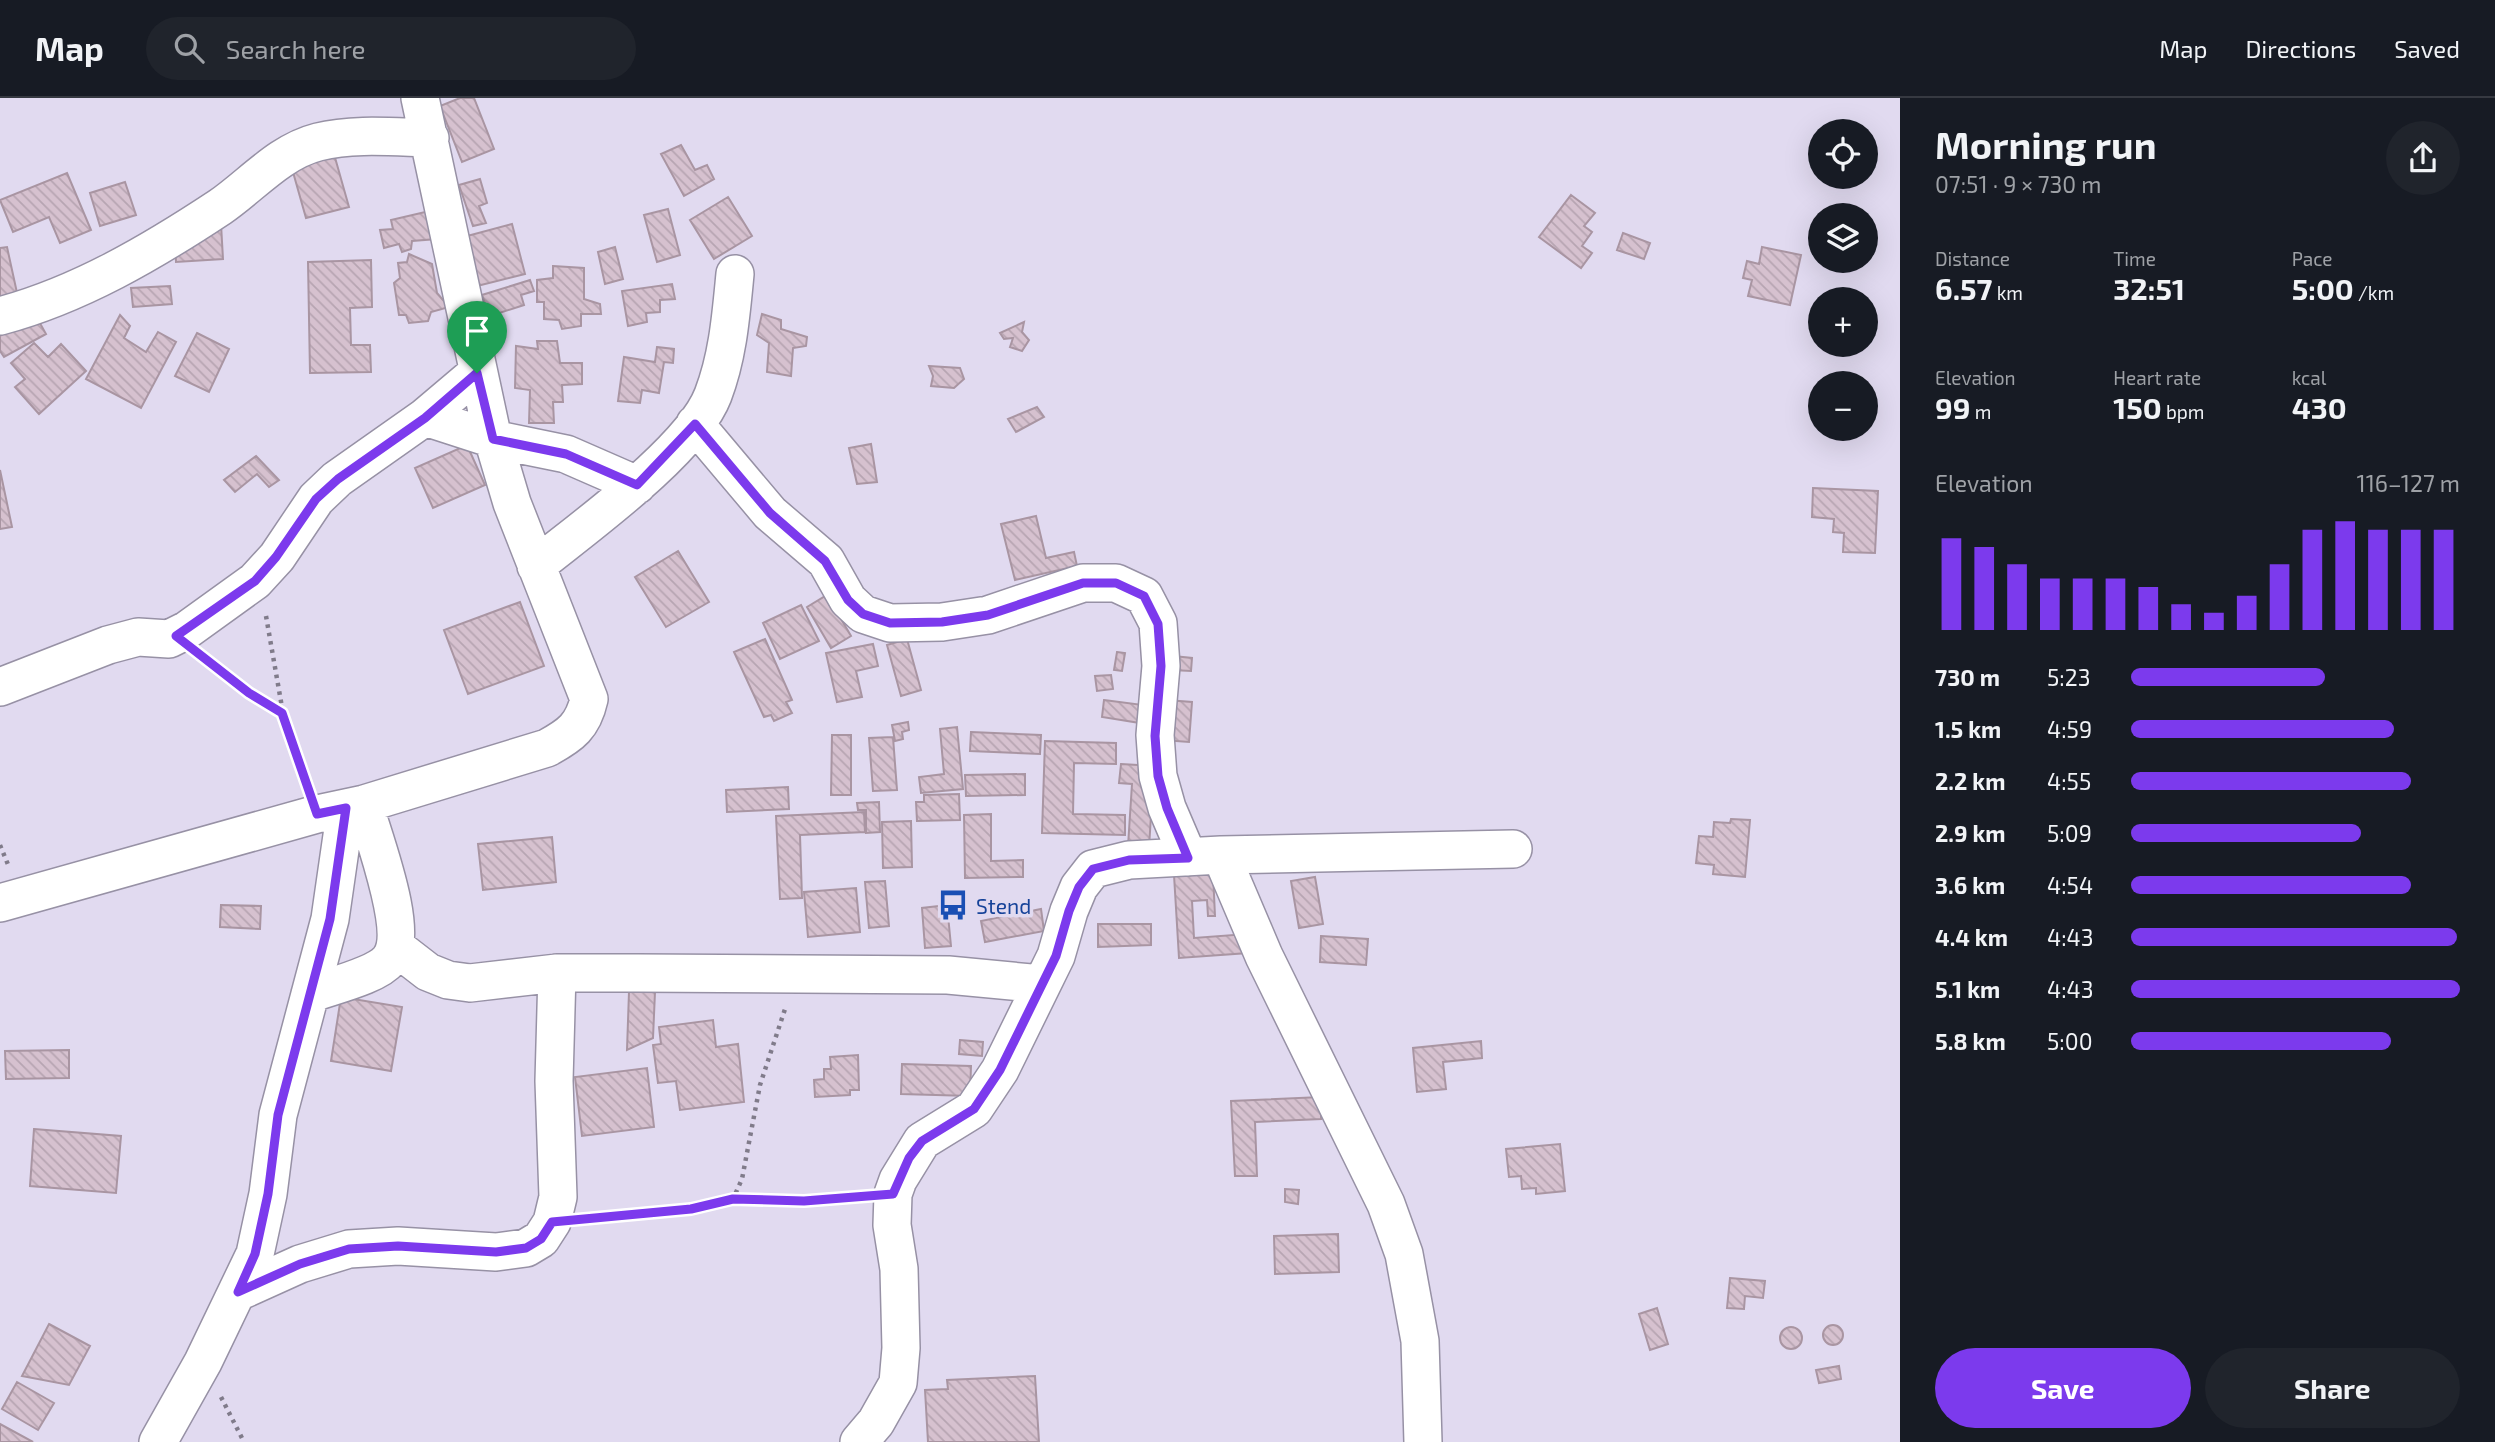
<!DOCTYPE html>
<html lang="en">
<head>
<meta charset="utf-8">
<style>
  :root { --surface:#171b24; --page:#20242c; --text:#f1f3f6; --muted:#9ea1a6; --line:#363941; --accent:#7c3aed }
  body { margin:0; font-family:"Exo 2",sans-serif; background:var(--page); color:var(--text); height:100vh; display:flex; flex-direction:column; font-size:26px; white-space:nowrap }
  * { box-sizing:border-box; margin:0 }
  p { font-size:23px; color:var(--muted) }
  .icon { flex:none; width:38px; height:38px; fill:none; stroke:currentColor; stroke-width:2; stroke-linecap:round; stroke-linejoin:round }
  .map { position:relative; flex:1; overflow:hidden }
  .panel { display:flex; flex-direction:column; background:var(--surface); width:595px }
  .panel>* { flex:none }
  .buttons { position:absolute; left:1808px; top:21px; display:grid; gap:14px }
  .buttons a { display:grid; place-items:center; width:70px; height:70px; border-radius:50%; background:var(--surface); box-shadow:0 7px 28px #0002; font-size:35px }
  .pin { position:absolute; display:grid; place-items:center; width:60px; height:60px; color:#fff; margin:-72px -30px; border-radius:50% 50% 50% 0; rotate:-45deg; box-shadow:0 0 7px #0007 }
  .pin .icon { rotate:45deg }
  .round { display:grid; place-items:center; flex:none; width:74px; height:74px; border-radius:37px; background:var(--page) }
  .head { display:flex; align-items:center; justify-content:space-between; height:119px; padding:0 35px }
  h1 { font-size:38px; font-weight:700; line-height:52px }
  .stats { display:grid; grid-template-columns:repeat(3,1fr); gap:10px; height:119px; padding:7px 35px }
  .stats div { display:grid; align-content:center }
  .stats b { font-size:30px; font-weight:700 }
  .stats small { font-size:19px; font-weight:400 }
  .stats p { font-size:19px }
  .chart { height:196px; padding:14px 35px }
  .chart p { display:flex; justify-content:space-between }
  .chart svg { width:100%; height:126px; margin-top:7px; stroke:var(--accent); stroke-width:6 }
  .button { display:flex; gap:14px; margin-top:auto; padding:14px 35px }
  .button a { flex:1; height:80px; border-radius:42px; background:var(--accent); color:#fff; font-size:28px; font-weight:700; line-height:80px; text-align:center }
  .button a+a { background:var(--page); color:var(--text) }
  ul { padding:0 35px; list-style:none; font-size:23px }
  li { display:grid; grid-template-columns:112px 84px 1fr; align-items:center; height:52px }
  li i { height:18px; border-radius:9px; background:var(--accent) }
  header { display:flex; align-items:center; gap:42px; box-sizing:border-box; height:98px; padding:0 35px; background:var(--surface); border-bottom:2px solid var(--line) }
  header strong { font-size:33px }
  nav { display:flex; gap:38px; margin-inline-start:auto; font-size:24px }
  .search { width:490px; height:63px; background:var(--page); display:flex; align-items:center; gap:18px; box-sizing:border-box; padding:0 24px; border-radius:38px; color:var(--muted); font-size:26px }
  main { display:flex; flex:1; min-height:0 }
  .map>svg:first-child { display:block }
  .building { fill:url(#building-back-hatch); stroke:#a995a2; stroke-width:2 }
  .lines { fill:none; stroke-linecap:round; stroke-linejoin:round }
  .street-casing { stroke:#9791a5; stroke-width:40 }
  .path { stroke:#807b8a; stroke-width:4.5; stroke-dasharray:3.5 5; stroke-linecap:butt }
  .street { stroke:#fff; stroke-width:37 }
  .route-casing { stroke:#fff; stroke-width:14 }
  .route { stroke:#7c3aed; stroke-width:9 }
  .labels { text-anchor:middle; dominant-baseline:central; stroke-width:7; stroke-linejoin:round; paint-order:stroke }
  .transit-label { font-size:21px; fill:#164399; stroke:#e1daf0; text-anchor:start }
</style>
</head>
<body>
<header>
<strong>Map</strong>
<div class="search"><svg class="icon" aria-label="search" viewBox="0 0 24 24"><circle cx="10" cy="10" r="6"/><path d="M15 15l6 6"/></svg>Search here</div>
<nav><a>Map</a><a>Directions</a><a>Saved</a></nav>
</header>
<main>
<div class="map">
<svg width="1900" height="1344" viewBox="0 0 1900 1344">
  <defs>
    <pattern id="building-back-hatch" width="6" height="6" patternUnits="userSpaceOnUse" patternTransform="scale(1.75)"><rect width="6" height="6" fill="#d6c1cf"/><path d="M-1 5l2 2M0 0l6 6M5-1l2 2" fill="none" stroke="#b7a5b2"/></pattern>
  </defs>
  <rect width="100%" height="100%" fill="#e1daf0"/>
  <path class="building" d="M460,0h14l20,51 -32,13 -22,-56z
    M681,47l14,25 12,-5 7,14 -30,17 -23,-42z
    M334,56l15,53 -43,11 -15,-53z
    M67,75l24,57 -31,13 -11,-26 -36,15 -13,-32z
    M480,81l7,24 -8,3 7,17 -13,3 -14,-41z
    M125,84l11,33 -36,11 -10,-33z
    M1571,97l24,18 -11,13 8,6 -10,14 10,7 -11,15 -42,-31z
    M728,99l24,39 -38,23 -24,-39z
    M438,111l-1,30 -25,2 -1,8 -9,3 -3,-8 -15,4 -4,-18 13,-1 -2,-9z
    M668,111l12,46 -23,7 -13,-47z
    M221,126l2,35 -47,3 -1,-20z
    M512,126l13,50 -56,14 -13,-49z
    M1623,135l27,10 -6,16 -27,-9z
    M7,149l12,55 -19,4v-58z
    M615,149l8,32 -18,5 -7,-32z
    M1762,149l39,8 -11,50 -42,-9 4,-16 -9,-2 4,-17 12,3z
    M409,156l23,10 5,29 12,14 -18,5 -3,9 -19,2 -3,-8h-7l-5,-32 6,-5 -2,-15 9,-1z
    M371,162l1,47 -22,1 1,37h19l1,27 -61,1 -2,-111z
    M553,168l31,2v31l16,5 1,10h-20v12l-19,3 -3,-9 -15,-1v-17h-7v-22l16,-2z
    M530,182l4,11 -13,4 3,10 -34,11 -8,-21z
    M672,186l3,15 -15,1v12l-14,1 1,9 -19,4 -6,-35z
    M170,188l2,18 -39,3 -2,-19z
    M762,216l19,6v9l26,8 -1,9 -13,2 -2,28 -24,-4 2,-29 -12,-8z
    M120,217l10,11 -6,12 22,14 12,-20 18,10 -35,66 -55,-29z
    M36,218l10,18 -42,23 -4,-6v-15z
    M1024,224l-2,10 7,8 -7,11 -12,-4 3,-9 -9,1 -4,-6z
    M197,235l32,16 -20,43 -34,-16z
    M537,243h20l3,22h22v21l-20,1 1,17h-10l1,21h-25l1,-33 -15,-2 1,-42 22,3z
    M34,245l14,14 13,-13 25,27 -47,43 -24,-27 10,-8 -14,-16z
    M657,249l17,2 -1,14 -9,-1 -5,31 -17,-3 -2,13 -22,-2 6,-44 31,5z
    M929,268l31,2 4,11 -10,9 -23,-2 2,-10z
    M1037,309l7,10 -28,15 -8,-13z
    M871,346l6,38 -20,2 -8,-36z
    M467,347l18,40 -52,23 -18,-40z
    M256,358l23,24 -10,7 -12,-13 -22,18 -11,-12z
    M0,372l12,57 -12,2z
    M1813,390l65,3 -3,62 -32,-1 1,-19 -11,-1 1,-13 -22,-2z
    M1036,418l10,42 28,-6 3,14 -62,14 -14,-56z
    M678,453l31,51 -43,25 -31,-50z
    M827,497l24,41 -20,12 -24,-41z
    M520,504l24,64 -76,28 -24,-64z
    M801,507l18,36 -39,18 -17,-36z
    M765,541l27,61 -6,2 6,11 -18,8 -3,-6 -7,2 -30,-65z
    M907,541l14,51 -20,6 -14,-51z
    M873,546l5,22 -22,5 6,26 -25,5 -11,-49z
    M1117,554l8,1 -3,18 -8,-1z
    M1173,558l19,2 -1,13 -19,-1z
    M1111,577l2,14 -16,2 -2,-15z
    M1104,602l39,5 -3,18 -38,-6z
    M1166,602l26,2 -3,40 -26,-2z
    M908,624l1,8 -7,2 1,7 -8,2 -3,-16z
    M957,629l6,62 -42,4 -2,-16 25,-3 -4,-45z
    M971,634l70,3 -1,19 -70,-3z
    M832,637h19v60h-20z
    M893,639l4,53 -24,1 -4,-53z
    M1045,643l71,2v21l-42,-1 -1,51 52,1v20l-83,-2z
    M1121,666l33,2 -5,82 -21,-2 4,-62 -13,-1z
    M1025,676v21l-59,1 -1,-21z
    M788,689l1,22 -62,3 -1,-22z
    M959,696l1,26 -43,1 -1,-19h8v-7z
    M879,704l1,30 -14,1v-23h-8l-1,-7z
    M864,714l1,20 -65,3 2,63 -22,1 -4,-83z
    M991,716v47l32,-1v17l-58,1 -1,-63z
    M1731,721l19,1 -5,57 -32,-3 1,-9 -18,-2 3,-27 14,1 1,-15 16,1z
    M911,723l1,46 -29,1 -1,-46z
    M552,739l4,45 -73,8 -5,-46z
    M1213,775l2,43h-7l-1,-16 -15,1 2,37 53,-4 1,19 -69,5 -5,-83z
    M1315,779l8,47 -24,4 -8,-47z
    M885,783l4,45 -20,2 -4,-46z
    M856,790l4,44 -52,5 -4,-45z
    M221,807l40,1 -1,23 -40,-2z
    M947,807l4,41 -26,2 -3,-40z
    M1041,811l3,22 -59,11 -4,-21z
    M1098,826h53v21l-53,2z
    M1321,838l47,3 -2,26 -46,-3z
    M629,894h26l-2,46 -26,12z
    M341,899l61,10 -11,64 -60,-10z
    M713,922l3,27 22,-3 6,58 -64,8 -4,-29 -18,2 -5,-38 8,-1 -2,-17z
    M960,942l23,2 -1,14 -23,-2z
    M1481,943l1,17 -39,4 3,27 -29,3 -4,-44z
    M69,952v28l-63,1 -1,-28z
    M858,957l1,35h-9v5l-35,2 -1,-17 10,-1v-10h7l-1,-12z
    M902,966l69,2 -1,30 -69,-2z
    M647,970l7,59 -72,9 -7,-59z
    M1321,999v22l-66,3 2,54h-22l-4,-75z
    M34,1031l87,7 -5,57 -86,-7z
    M1560,1046l5,47 -29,3v-6l-14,1 -1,-13 -12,1 -3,-28z
    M1285,1091l14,1 -1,14 -13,-2z
    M1338,1136l1,38 -64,2 -1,-38z
    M1730,1180l35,3 -2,17 -18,-2 -1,13 -17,-1z
    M1657,1210l11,36 -18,6 -11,-36z
    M49,1226l41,22 -21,39 -47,-9z
    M1823 1237a10 10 0 1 1 20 0a10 10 0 1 1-20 0Z
    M1780 1240a11 11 0 1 1 22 0a11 11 0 1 1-22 0Z
    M1839,1268l2,13 -22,4 -3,-13z
    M1035,1278l4,66h-111l-3,-52 23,-1 -1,-9z
    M17,1284l37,21 -16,27 -36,-21z
    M0,1326l33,18h-33z"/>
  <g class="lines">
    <g class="street-casing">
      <path id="street" d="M0,218c79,-21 152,-64 220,-109 32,-22 59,-55 98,-65 36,-9 75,-5 112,-4
        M425,319l68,22 73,15 71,31
        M695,326l75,89 56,48 22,39 15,14 27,9 52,-1 46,-7 95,-32h33l28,13 14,27 3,43 -6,69 3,41 9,32 21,49
        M536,468c47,-38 156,-116 177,-171 15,-39 18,-80 22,-121
        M0,589l108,-42 30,-8 31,2 18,-9 68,-49 22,-24 39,-58 21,-20 88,-62 52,-44
        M1221,757l43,101 122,248 18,50 16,87 3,101
        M0,805l317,-89 47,-10 183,-56c24,-13 36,-22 42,-49l-77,-196 -19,-64 -73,-341
        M397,850l31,24 20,8 22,3 87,-10h81l310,2 94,9
        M310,896c20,-8 66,-18 79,-34 22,-27 -16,-123 -25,-156
        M238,1194l62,-28 49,-15 49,-3 98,6 30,-4 15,-9 11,-17 6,-25 -4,-116 3,-108
        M158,1344l45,-80 52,-108 13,-60 10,-79 52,-196 16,-111
        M859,1344l17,-20 22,-39 3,-35 -2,-79 -7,-44 1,-31 5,-14 24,-39 52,-32 26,-39 56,-114 13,-45 10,-24 14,-18 36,-9 92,-5 292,-6"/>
    </g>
    <path class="path" d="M266,518l17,97 23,71
      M202,561l80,54
      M0,747l9,22
      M733,1101l71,2 58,-4
      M588,1120l103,-9 42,-10 9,-20 18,-94 26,-79
      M221,1299l23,45"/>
    <use href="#street" class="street"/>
  </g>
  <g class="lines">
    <g class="route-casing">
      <path id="route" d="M477,275l16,66 73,15 71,31 58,-61 75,89 55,48 23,39 15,14 27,9 52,-1 46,-7 95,-32h33l28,13 14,28 3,42 -6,70 3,40 9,32 21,50 -59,2 -36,9 -14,18 -10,24 -13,45 -56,114 -26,39 -52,32 -13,17 -16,36 -89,7 -71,-2 -42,10 -139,13 -11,17 -15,9 -30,4 -98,-6 -49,3 -49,15 -62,28 17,-38 13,-60 10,-79 52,-196 16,-111 -29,6 -35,-101 -33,-20 -73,-57 79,-55 21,-24 40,-58 22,-20 87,-61z"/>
    </g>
    <use href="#route" class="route"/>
  </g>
  <defs>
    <g id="bus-bare" transform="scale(2.415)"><path d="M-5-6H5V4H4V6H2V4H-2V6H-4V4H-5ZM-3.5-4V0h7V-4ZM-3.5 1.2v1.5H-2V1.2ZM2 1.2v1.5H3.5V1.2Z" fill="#1a4fb4" stroke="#e1daf0" stroke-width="2.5" paint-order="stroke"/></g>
  </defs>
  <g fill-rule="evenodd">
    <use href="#bus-bare" x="953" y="807"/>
  </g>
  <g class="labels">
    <g class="transit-label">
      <text x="976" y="807">Stend</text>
    </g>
  </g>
</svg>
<div class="buttons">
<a><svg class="icon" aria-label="locate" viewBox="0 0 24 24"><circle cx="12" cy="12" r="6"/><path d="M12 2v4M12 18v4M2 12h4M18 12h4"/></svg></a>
<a><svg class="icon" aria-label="layers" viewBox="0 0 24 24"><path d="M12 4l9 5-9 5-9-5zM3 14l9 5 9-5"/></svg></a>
<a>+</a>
<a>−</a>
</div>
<div class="pin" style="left:477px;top:275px;background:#1e9e55"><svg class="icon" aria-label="arrive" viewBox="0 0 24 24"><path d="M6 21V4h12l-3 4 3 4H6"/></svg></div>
</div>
<section class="panel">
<div class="head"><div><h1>Morning run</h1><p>07:51 · 9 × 730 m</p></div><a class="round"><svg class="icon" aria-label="share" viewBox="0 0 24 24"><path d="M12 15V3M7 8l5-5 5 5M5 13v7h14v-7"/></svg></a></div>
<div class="stats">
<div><p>Distance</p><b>6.57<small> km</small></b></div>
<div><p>Time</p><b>32:51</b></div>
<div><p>Pace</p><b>5:00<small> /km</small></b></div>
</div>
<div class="stats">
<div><p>Elevation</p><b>99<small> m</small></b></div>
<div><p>Heart rate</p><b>150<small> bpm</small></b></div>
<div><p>kcal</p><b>430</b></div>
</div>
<div class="chart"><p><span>Elevation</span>116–127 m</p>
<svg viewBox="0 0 160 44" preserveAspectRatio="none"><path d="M5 44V12M15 44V15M25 44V21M35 44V26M45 44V26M55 44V26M65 44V29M75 44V35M85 44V38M95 44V32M105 44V21M115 44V9M125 44V6M135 44V9M145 44V9M155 44V9"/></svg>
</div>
<ul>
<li><b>730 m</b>5:23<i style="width:59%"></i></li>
<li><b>1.5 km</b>4:59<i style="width:80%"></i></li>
<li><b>2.2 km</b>4:55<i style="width:85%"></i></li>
<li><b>2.9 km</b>5:09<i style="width:70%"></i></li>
<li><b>3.6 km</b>4:54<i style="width:85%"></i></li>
<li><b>4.4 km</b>4:43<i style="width:99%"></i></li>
<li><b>5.1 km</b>4:43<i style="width:100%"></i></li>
<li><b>5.8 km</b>5:00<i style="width:79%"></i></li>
</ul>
<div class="button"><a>Save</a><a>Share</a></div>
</section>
</main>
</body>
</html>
